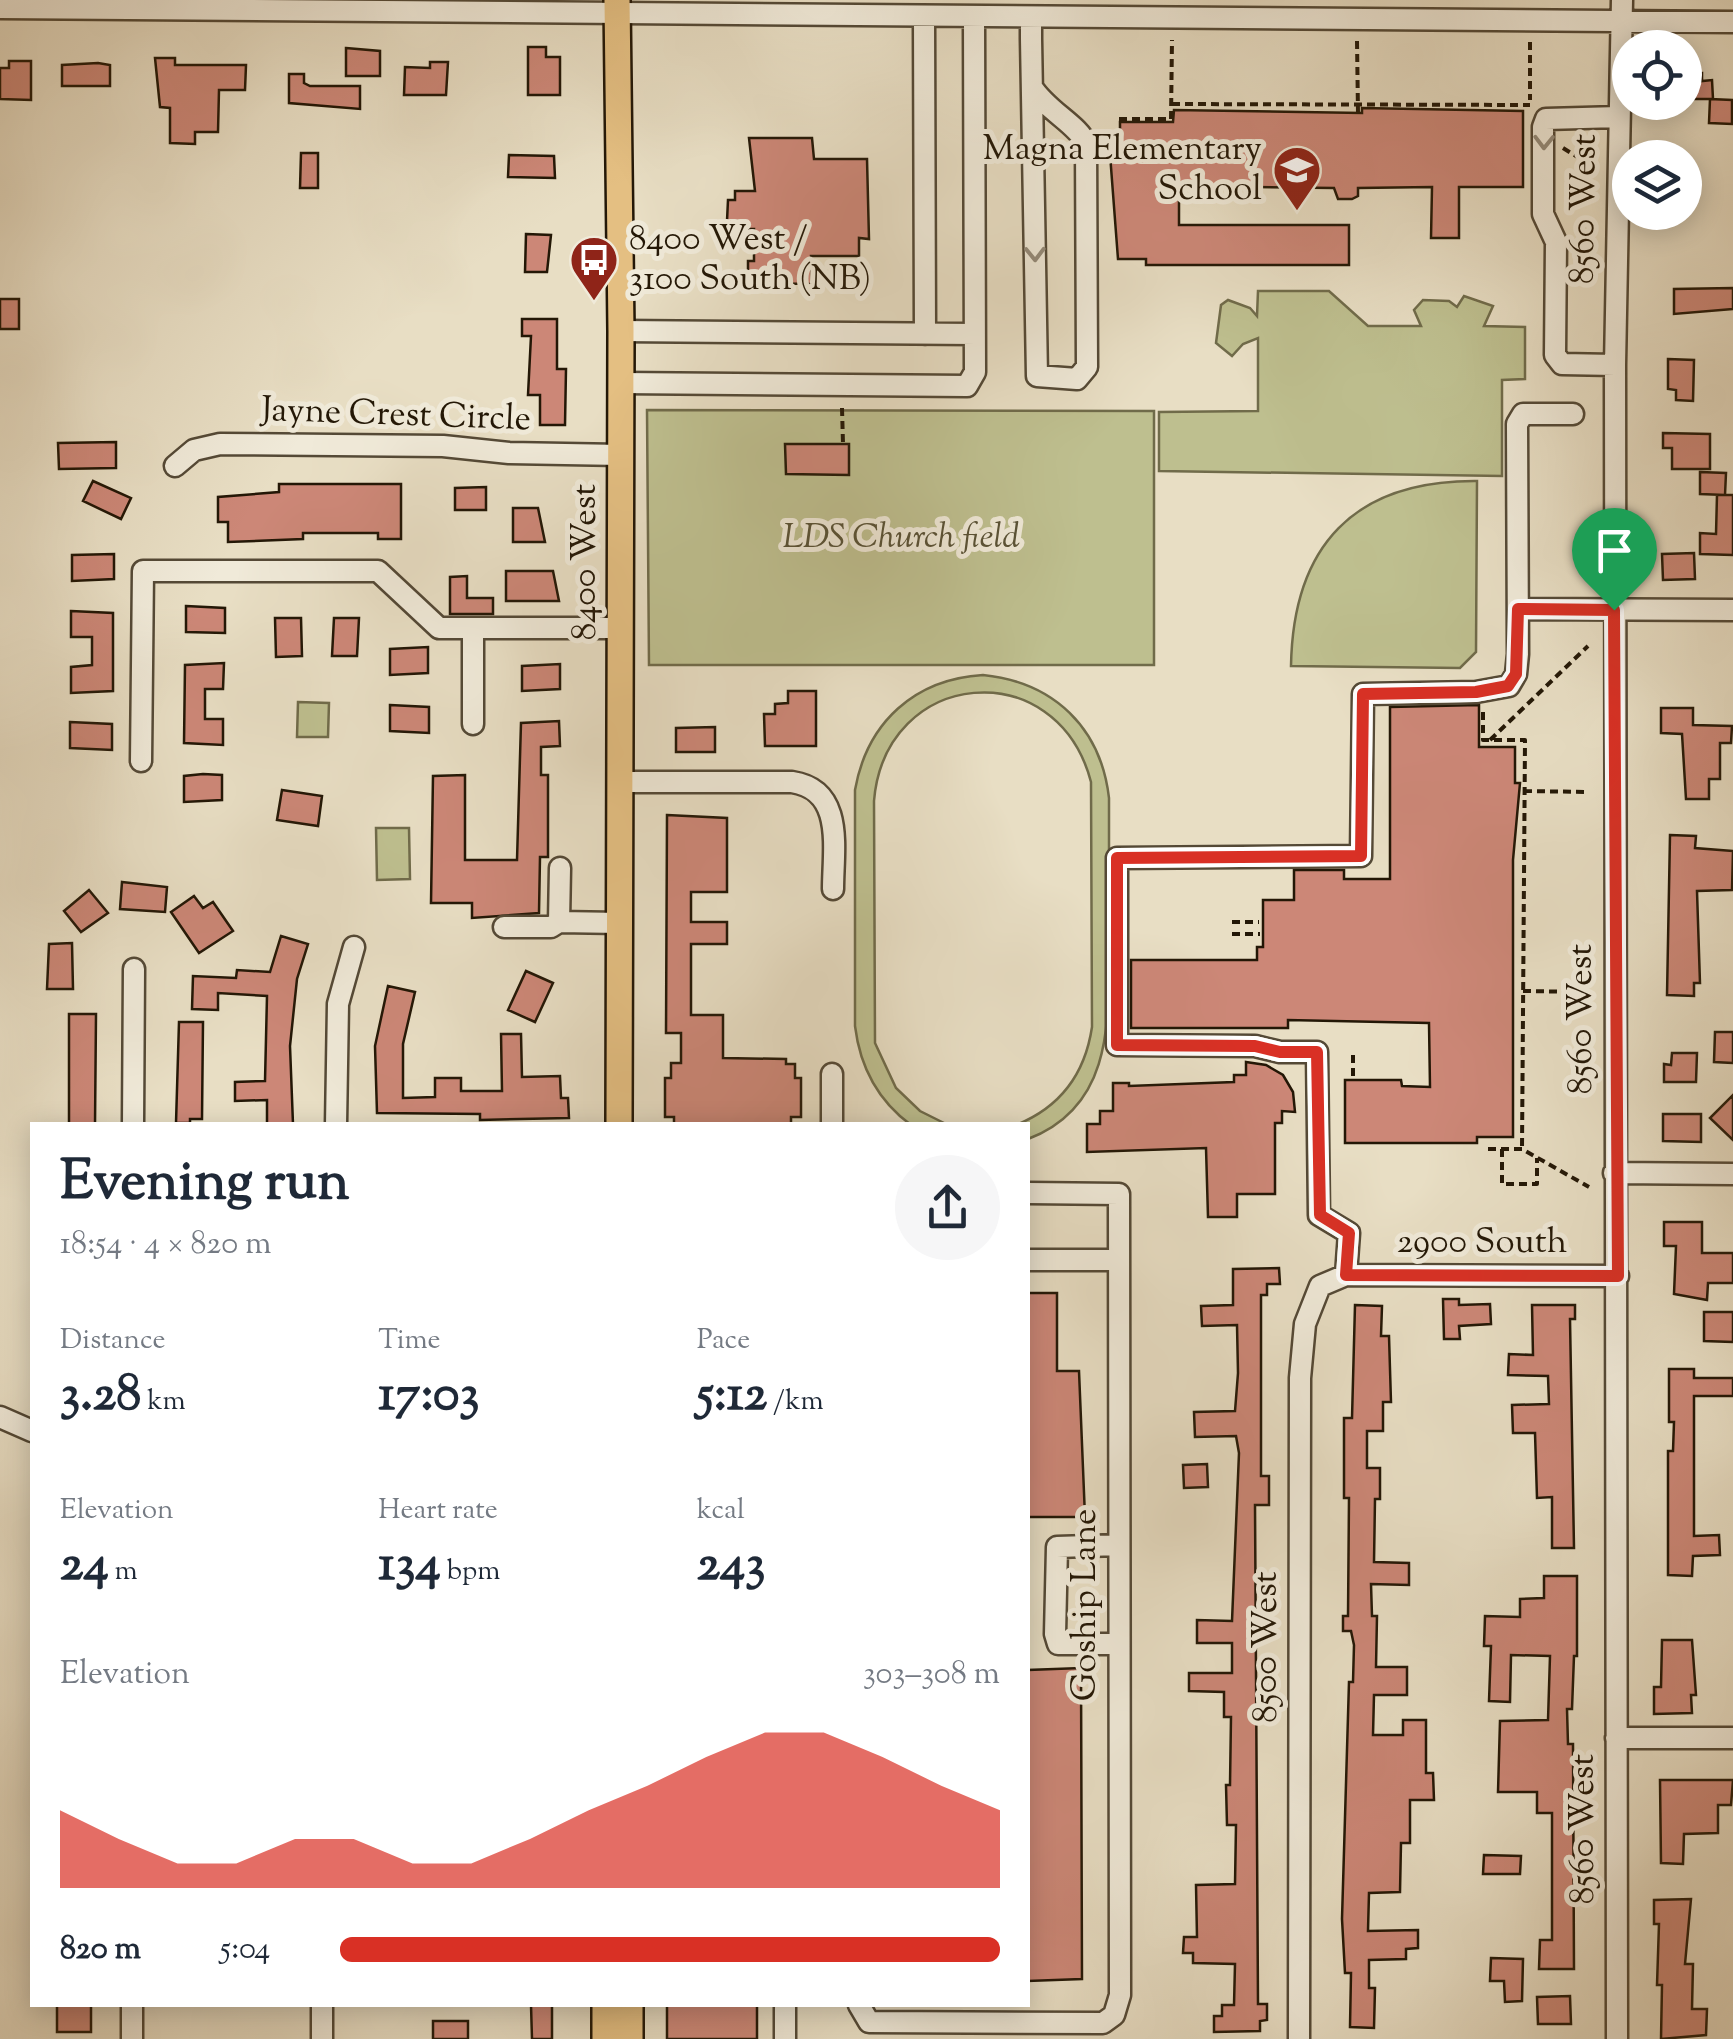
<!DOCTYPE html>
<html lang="en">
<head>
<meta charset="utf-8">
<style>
  :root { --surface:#fff; --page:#f6f6f7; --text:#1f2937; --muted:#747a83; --accent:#d93025 }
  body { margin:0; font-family:"Sorts Mill Goudy",serif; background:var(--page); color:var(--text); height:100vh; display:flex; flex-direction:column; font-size:38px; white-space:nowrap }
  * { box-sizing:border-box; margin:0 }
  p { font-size:32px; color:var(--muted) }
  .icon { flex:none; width:55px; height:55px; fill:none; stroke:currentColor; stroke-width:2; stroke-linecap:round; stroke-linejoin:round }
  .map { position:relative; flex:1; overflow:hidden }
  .drawer { position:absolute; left:30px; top:1122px; width:1000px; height:885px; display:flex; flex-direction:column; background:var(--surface); border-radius:0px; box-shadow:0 5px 25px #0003 }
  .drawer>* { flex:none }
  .controls { position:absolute; left:1612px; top:30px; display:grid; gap:20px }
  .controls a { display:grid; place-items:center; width:90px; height:90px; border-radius:50%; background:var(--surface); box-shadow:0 5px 25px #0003; font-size:50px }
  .pin { position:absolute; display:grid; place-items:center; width:85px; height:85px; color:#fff; margin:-102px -42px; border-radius:50% 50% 50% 0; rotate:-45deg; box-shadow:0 0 10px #0007 }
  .pin .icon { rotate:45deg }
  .round { display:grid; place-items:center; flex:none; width:105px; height:105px; border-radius:52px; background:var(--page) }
  .headline { display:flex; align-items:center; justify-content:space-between; height:170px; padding:0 30px }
  h1 { font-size:55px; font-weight:700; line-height:75px }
  .stats { display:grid; grid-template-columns:repeat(3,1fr); gap:15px; height:170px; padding:10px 30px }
  .stats div { display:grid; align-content:center }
  .stats b { font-size:50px; font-weight:700 }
  .stats small { font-size:28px; font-weight:400 }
  .stats p { font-size:28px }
  .chart { height:280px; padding:20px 30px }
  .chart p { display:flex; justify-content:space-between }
  .chart svg { width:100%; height:180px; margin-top:10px; fill:var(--accent); opacity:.7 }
  ul { padding:0 30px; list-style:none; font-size:32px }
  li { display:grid; grid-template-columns:160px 120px 1fr; align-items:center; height:75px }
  li i { height:25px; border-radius:12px; background:var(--accent) }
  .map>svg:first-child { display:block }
  .green { fill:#bebf8f; stroke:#706b4a; stroke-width:2.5 }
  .building { fill:#cc8777; stroke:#231706; stroke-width:2.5 }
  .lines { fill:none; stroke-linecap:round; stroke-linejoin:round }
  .minor-casing { stroke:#544936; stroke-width:25 }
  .major-casing { stroke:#231706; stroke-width:30 }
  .path { stroke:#231706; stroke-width:4; stroke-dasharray:8 5; stroke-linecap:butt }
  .minor { stroke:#f0ead9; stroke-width:20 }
  .major { stroke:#e4bf82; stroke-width:25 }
  .oneway { stroke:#948b7a }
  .route-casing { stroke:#fff; stroke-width:20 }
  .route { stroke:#d93025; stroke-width:12 }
  .labels { text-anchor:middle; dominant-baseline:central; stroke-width:10; stroke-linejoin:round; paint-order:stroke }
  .poi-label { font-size:35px; fill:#231706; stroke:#f0ead9; text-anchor:end }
  .street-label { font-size:35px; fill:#231706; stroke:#f0ead9 }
  .park-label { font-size:35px; font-style:italic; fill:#595236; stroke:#f0ead9 }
</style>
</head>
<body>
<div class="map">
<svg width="1733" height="2039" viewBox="0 0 1733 2039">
  <rect width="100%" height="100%" fill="#e8dec4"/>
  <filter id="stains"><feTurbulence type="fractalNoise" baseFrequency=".002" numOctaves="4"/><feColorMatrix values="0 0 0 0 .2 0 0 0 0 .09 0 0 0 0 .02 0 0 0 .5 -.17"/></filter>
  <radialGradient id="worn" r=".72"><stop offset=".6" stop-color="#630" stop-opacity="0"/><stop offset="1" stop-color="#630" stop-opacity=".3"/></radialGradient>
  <path class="green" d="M1258,291h71l39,35h53l-7,-16 9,-10 26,1 8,6 7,-11 29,10 -9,20 41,1v52l-23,1v96l-343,-5v-59l99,-1v-73l-15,6 -11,12 -16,-13 5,-38 7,-5 22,8 7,8z
    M647,410l507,1v254h-505z
    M1477,481l-1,171 -16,16 -169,-2c2,-120 63,-186 186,-185z
    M983,675c71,7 118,53 126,123 0,46 0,92 0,138 -1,78 8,169 -81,203v-14h-12c45,-18 69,-51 76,-98l-1,-245c-34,-130 -206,-114 -217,19l1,242 21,45 24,23 28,14h-37c-34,-25 -51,-58 -56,-99v-236c12,-68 60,-111 128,-115z
    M298,702l31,1 -1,34h-31z
    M376,828h33l1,51 -33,1z"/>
  <path class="building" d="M528,47h18v10h14v38h-32z
    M346,48l34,3v25h-34z
    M155,58h20v7h71l-1,25h-26l-1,42h-23v12l-25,-1v-35l-10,-1z
    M9,61h22v39l-31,-1v-31h9z
    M430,62h18l-2,33h-42l1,-28 25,1z
    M98,63l12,2v21h-48v-21z
    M1685,73h17v8l10,-1 1,19h-28z
    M289,74h15v9l6,3h50v23l-71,-6z
    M1710,99l22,1v24l-23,-1z
    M1362,108l161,3v76h-64v51h-28l1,-51 -74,1v8l-6,3h-14l-4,-11 -155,-2v39h170v40h-203v-6h-28l-9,-118h11v-19h53l1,-12 188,3z
    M749,138h63l2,21h53l2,80 -10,-1v18h-48l1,28 -64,-1v-22h6v-32h-18v-8h-9l1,-21h7v-9h20z
    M301,153h17v35h-18z
    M509,155l45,1 1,22 -47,-1z
    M526,234l25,1 -4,37h-22z
    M1733,288v21l-59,5v-25z
    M0,299h19v30h-19z
    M522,319h35v50h9l-1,56h-25v-30h-12l3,-59h-9z
    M1668,359l26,1 -1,41 -17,-1v-10l-8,-1z
    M1663,433l47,1v35h-38v-21h-9z
    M116,442v26l-57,1 -1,-26z
    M785,444h64v31l-63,-1z
    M1700,472l26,1 -1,22 -25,-1z
    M93,481l38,17 -10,21 -38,-18z
    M279,484h122v55h-23v-6h-75v6l-75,3v-20h-10v-25l61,-5z
    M486,487v23h-31v-22z
    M1717,495h16v60l-33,-1v-21l16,1z
    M513,508h25l7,34h-32z
    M1694,553l1,26 -32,1 -1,-26z
    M114,554v25l-42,2v-26z
    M506,571h47l6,30h-53z
    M467,576v22h26v16h-43v-37z
    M186,606l39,2v25l-39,-1z
    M71,611l42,2v78l-42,2v-26l21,-2v-28h-21z
    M275,618h26l1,38 -26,1z
    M334,618h25l-2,38h-25z
    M428,647v26l-38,2v-26z
    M224,663l-1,26h-18v30h18v26l-39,-2 1,-78z
    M560,664v25l-38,2v-25z
    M788,691h28v55h-51l-1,-32h11v-10l13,-1z
    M390,705l39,2v26l-39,-2z
    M1479,705v42h36v36h5l-7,77v277h-36v6h-132v-63h56l1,6 28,1 -1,-64 -141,-3v8h-157v-68h126v-13h6v-47h31v-30h50v9h46v-172z
    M1661,708h32v17l39,1 -1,17h-11v36h-11v20h-23l-4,-65 -21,-1z
    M559,721l1,25 -19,1v28h7v82h-8l-1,56 -67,5v-15h-41l2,-127 32,-1v85h52l4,-137z
    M70,722l42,2v26l-42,-2z
    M715,727v25h-39v-24z
    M203,774l19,1v25l-38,2v-26z
    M282,790l40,6 -4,30 -41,-6z
    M667,815l60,3v74h-36v30h36v22h-36v71h32v43l63,1v5h9v14h6v39h-10v6l-117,1v-7h-9v-39h6v-15h10v-30h-15z
    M1670,835l26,1 -1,12 38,3 -1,39 -35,1 3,92h-6v13l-27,-1z
    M122,882l45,5 -2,25 -45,-3z
    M89,890l19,23 -27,19 -17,-21z
    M194,896l9,12 10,-6 20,29 -34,22 -28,-41z
    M281,936l27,8 -11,35 -7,67 3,78h-26v-24l-32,1v-19l30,-1 2,-85 -49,-3v17l-26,-1 1,-33 43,2 1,-8 33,2z
    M72,943l1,46h-26l2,-45z
    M526,971l27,12 -18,39 -27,-12z
    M388,986l27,6 -12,52v54l32,-1v-19h26v13h41l-1,-57h20l1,43 38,-1 1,22h7l1,20 -89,2v-6l-103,-1 -2,-67z
    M69,1014h27l-1,111h-26z
    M179,1022h24l-1,97h-12v4h-14z
    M1715,1032h18v31l-19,-1z
    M1672,1053h25l-1,29h-32v-18l7,1z
    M1246,1062l20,3 17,10 10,17 2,20 -13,-1v12h-7v71h-38v23h-29l-2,-69 -119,4v-28h13v-13h13v-28h16v3l105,-4v-7h12z
    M1733,1095v45l-23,-22z
    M1663,1114h38v28l-38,-1z
    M1664,1222h38v31h31v30h-25l-1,17 -33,-6 2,-48h-12z
    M1279,1268l1,16h-13v11h-6v181h8v29h-14l3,499h9v16l-7,1v10l-46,1v-16h8v-11h12l1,-41 -42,-1v-10h-10l1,-16h13l-1,-52 39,-1 1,-59h-9l-1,-40h4l1,-68h-7v-25l-35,-1v-18h43v-30h-35v-23l35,1 7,-168 -3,-17 -41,1 -1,-25 41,-1 3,-38 -1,-48 -35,1 -1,-20 32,-1v-36z
    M1028,1293h29v78h22l6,146h-57z
    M1443,1299h16v6l31,-1 1,20 -32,2 1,13h-16z
    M1355,1305l27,1 -1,30h8l2,66h-8v29h-16v37h13v31h-5l-1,63 35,1v22l-38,-1 1,32h5l-1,51h31v28h-33l-1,40h30v-15h23v53h7l1,27h-24v43h-9l-1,49 -31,1 -1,38 50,-1v18l-12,1v10l-37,1v28h6l-1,40 -24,-1 1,-54h-6l-3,-54 7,-237h4l1,-37 -3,-14h-8v-15h5l1,-118h-5v-80h8z
    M1532,1305h43v14h-5l4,229h-22v-51l-15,1 -2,-65h-22l-1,-28 37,-1 -1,-28 -40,-1 1,-21 24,1z
    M1704,1312h29v30l-29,-1z
    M1669,1369h25v9h39v18h-39v140l25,-1 1,20 -27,1 -1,20 -24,-1v-124h5l1,-29h-5z
    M1207,1464l1,23 -24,1 -1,-23z
    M1544,1576h33v80h-3l-2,53h-5l1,35h5l1,225h-35l1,-29h12v-127h-15v-21h-39l2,-71 48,-1 2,-64 -39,-1 -1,47 -21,-1 2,-55h-7l1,-30 35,1v-18l24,-1z
    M1662,1640h30l4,55h-5l1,18 -38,1v-27h7z
    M1081,1668l1,311 -54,2v-311z
    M1660,1780h73l-2,25h-13v28l-34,1 -1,30 -22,-1z
    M1484,1855l37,1 -1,18h-37z
    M1691,1899l-6,65h8l-1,45h15l-1,26 -45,4 1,-54h-5l2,-61h-5v-24z
    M1491,1958l32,1 -1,42 -17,1 -1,-21h-14z
    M1570,1996l1,28h-33l-1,-27z
    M57,2005h34v27h-34z
    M531,2005h21v34h-20z
    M667,2005h90v34h-90z
    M433,2021h35v18h-35z"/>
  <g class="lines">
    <g class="minor-casing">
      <path id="minor" d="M0,8l1733,14
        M924,18l1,316
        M1031,19v20l6,337 40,3 10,-12 -1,-223c-6,-18 -39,-33 -54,-57
        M621,331l353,3
        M1615,365l-53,-1 -7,-9 1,-113 -13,-28v-87l3,-8 73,-2
        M621,383l346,3 8,-14 -1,-353
        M175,466l19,-16 26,-6 223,2 66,7 112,2
        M1518,609l215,1
        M473,724v-96
        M141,761l2,-190h235l61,57h182
        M620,782h172c53,8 41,67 41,107
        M560,868l-1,54 61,1
        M504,927h47l8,-5
        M832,1074v51
        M133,1125l1,-156
        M336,1125l2,-121 16,-57
        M1614,1173l119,1
        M1028,1260h90
        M1346,1275l3,-42 -30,-18 -2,-163h-37l-25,-6 -138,-1v-187l244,-2 2,-162 113,-2 33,-6 7,-12 2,-20 -1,-230 6,-10h50
        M0,1417l32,14
        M1119,1545l-62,2 -2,87 3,10h61
        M1616,1738h117
        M785,2005v34
        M859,2005l10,17 234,1 11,-8 6,-20 -1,-801 -91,-1
        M132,2039v-34
        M322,2039v-34
        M1299,2039l1,-661 5,-54 15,-38 26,-11 272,1
        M1617,2039l-2,-1674 7,-365"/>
    </g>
    <g class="major-casing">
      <path id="major" d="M617,0l4,331 -2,794
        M605,2039v-34
        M630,2039v-34"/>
    </g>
    <path class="path" d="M1357,41l1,72
      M1530,42v58
      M1172,104l358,1
      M1119,119h52l1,-79
      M1563,148l24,15
      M842,408l1,36
      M1483,712v28h42l-3,409
      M1490,740l98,-94
      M1524,791l64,1
      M1232,922h27
      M1232,934h28
      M1523,991l66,1
      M1353,1076v-24
      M1488,1149h34l67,38
      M1502,1149v35h35v-26"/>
    <use href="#minor" class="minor"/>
    <use href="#major" class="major"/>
  </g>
  <defs><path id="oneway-chevron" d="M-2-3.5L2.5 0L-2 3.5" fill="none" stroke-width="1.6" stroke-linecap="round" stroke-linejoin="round" transform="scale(2.5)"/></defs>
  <g class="oneway">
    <use href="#oneway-chevron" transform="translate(1544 142) rotate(91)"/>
    <use href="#oneway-chevron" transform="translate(1035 254) rotate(89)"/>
  </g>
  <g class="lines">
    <g class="route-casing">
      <path id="route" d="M1518,609l96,1 4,666 -272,-1 3,-42 -29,-18 -3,-163h-37l-25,-6 -138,-1v-187l244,-2 2,-162 113,-2 32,-6 8,-12z"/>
    </g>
    <use href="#route" class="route"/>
  </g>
  <defs>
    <g id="school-pin" transform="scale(2.5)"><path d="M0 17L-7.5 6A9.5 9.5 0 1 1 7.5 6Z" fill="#8f2418" stroke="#f0ead9"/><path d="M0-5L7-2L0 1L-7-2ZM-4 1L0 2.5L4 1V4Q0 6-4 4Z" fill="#fff"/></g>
    <g id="bus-pin" transform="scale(2.5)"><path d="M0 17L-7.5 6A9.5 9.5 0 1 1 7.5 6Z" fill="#8f2418" stroke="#f0ead9"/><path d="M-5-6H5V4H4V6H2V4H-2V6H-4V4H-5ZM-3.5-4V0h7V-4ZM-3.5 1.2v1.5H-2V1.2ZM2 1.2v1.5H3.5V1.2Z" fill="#fff"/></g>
  </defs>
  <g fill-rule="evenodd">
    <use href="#school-pin" x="1297" y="170"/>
    <use href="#bus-pin" x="594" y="260"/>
  </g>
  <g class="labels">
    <g class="poi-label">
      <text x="1262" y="150">Magna Elementary<tspan x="1262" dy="40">School</tspan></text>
      <text x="629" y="240" text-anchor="start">8400 West /<tspan x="629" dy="40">3100 South (NB)</tspan></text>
    </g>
    <g class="street-label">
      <text transform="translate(1585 209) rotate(-89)">8560 West</text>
      <text transform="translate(396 416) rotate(2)">Jayne Crest Circle</text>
      <text transform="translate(586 562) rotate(-90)">8400 West</text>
      <text transform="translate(1582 1019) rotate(-90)">8560 West</text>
      <text x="1482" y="1243">2900 South</text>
      <text transform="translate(1086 1605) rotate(-90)">Goship Lane</text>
      <text transform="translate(1267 1647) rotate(-90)">8500 West</text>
      <text transform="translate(1584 1829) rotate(-90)">8560 West</text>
    </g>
    <g class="park-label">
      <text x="901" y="538">LDS Church field</text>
    </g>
  </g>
  <rect width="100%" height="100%" filter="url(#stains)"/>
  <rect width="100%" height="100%" fill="url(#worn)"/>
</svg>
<div class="controls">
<a><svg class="icon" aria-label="locate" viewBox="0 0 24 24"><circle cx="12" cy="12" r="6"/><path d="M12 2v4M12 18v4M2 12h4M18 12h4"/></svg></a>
<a><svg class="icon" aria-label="layers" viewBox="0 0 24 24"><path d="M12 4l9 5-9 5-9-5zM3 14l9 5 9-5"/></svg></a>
</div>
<div class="pin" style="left:1614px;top:610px;background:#1e9e55"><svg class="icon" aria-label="arrive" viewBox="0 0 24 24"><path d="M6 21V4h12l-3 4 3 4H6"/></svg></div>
<section class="drawer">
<div class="headline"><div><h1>Evening run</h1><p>18:54 · 4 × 820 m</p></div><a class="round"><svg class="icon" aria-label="share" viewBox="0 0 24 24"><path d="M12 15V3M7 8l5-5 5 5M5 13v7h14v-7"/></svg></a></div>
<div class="stats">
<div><p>Distance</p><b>3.28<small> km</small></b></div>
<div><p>Time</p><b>17:03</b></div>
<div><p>Pace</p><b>5:12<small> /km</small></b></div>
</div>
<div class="stats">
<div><p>Elevation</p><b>24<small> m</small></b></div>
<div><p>Heart rate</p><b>134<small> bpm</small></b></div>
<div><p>kcal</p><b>243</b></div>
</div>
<div class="chart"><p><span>Elevation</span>303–308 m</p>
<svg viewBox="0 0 160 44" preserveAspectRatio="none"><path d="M0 44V25L10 32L20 38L30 38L40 32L50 32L60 38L70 38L80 32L90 25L100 19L110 12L120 6L130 6L140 12L150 19L160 25V44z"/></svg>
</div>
<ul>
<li><b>820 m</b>5:04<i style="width:100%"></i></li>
</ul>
</section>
</div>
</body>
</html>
